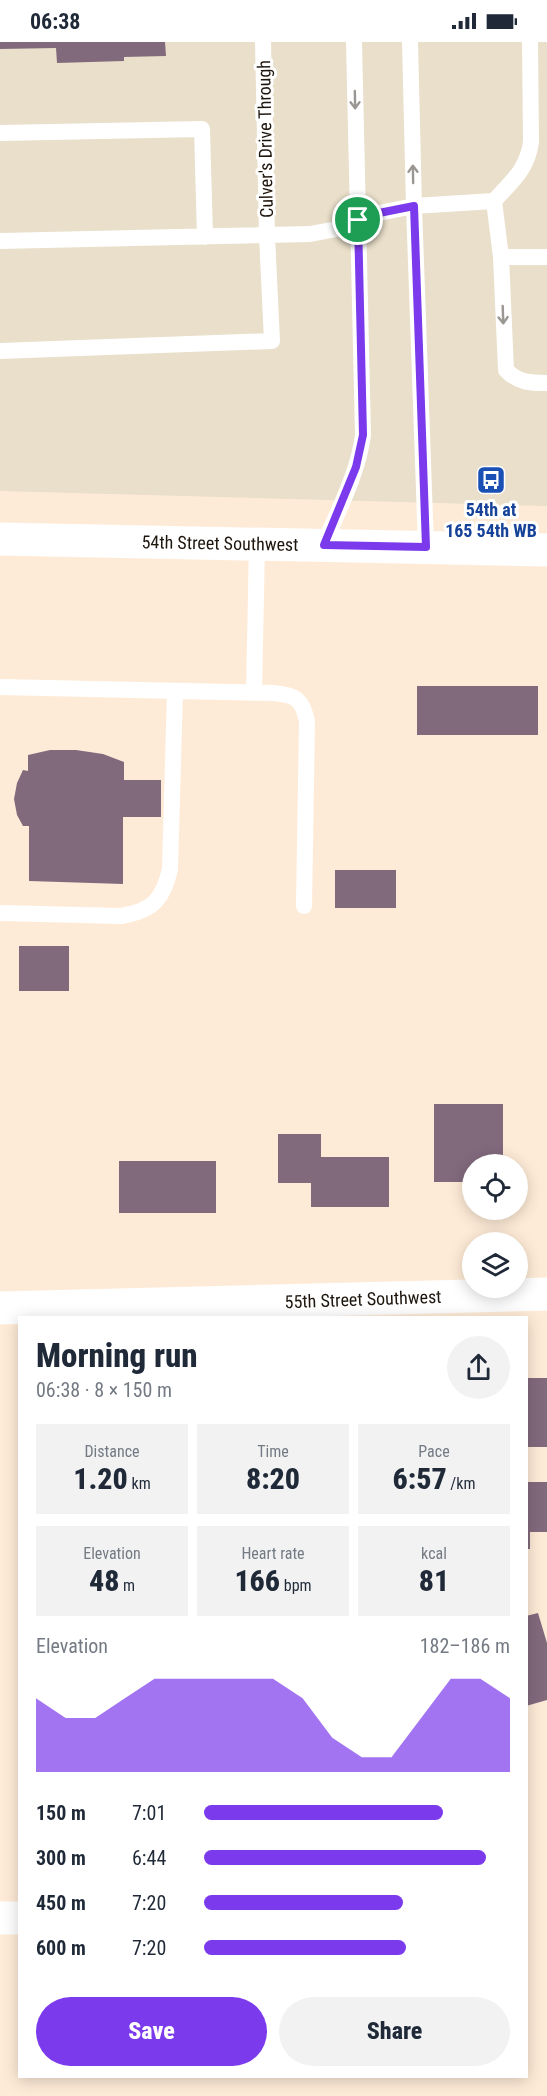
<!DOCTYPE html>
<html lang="en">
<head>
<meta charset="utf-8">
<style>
  :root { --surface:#fff; --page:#f2f2f3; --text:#1f2937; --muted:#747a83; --accent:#7c3aed }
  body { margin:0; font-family:"Roboto Condensed",sans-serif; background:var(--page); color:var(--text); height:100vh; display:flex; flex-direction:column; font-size:22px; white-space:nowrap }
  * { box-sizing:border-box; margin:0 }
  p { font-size:20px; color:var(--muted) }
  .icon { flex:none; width:33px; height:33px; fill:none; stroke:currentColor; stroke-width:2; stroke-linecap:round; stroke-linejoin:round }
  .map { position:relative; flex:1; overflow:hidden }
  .side { position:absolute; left:18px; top:1274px; width:510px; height:762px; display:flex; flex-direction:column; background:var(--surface); border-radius:0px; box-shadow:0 3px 15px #0003 }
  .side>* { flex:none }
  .fabs { position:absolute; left:462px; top:1112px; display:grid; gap:12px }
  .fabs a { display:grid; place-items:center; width:66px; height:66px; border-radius:50%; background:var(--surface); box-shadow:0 3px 15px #0003; font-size:30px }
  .pin { position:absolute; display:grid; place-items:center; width:51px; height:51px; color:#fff; margin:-26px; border:3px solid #fff; border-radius:50%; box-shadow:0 2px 6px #0007 }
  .round { display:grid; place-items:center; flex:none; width:63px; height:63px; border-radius:32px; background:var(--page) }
  .summary { display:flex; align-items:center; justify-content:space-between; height:102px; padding:0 18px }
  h1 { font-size:33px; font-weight:800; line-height:45px }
  .figures { display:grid; grid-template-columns:repeat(3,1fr); gap:9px; height:102px; padding:6px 18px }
  .figures div { display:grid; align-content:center; border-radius:0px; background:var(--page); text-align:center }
  .figures b { font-size:30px; font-weight:800 }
  .figures small { font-size:16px; font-weight:400 }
  .figures p { font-size:16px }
  .chart { height:168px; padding:12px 18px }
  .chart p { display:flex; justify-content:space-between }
  .chart svg { width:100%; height:108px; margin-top:6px; fill:var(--accent); opacity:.7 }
  .primary-button { display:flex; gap:12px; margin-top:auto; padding:12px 18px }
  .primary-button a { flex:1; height:69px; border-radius:36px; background:var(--accent); color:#fff; font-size:24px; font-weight:800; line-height:69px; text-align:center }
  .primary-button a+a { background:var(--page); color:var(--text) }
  ul { padding:0 18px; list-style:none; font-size:20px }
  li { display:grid; grid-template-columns:96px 72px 1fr; align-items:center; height:45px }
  li i { height:15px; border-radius:8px; background:var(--accent) }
  .status { display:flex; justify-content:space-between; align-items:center; height:42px; padding:0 30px; background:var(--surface); direction:ltr }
  .status svg { height:16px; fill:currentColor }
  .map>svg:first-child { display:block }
  .commercial { fill:#e9dfca }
  .building { fill:#826a7d }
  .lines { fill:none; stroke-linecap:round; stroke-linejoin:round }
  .lane { stroke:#fff; stroke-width:16 }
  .street { stroke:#fff; stroke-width:33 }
  .secondary { stroke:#fff; stroke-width:33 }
  .oneway { stroke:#9a9692 }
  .route-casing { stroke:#fff; stroke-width:12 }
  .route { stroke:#7c3aed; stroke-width:8 }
  .labels { text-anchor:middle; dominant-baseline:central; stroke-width:6; stroke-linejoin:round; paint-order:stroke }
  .street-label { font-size:18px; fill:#1e150d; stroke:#fff }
  .transit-label { font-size:18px; font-weight:bold; fill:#164399; stroke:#fff }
</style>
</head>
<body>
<div class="status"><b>06:38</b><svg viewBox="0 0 49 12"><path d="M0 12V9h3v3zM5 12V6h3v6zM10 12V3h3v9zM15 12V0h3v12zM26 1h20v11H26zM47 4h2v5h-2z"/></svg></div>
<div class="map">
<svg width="547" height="2054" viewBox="0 0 547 2054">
  <rect width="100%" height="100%" fill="#feebd7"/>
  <path class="commercial" d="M0,0h547v464l-547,-15z"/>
  <path class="building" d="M0,0h165l1,14 -42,1v4l-67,2 -1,-15 -56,1z
    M417,644h121v49h-121z
    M50,708h26l27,4 21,8v18h37v37h-38v67l-94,-3v-55h-6l-6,-11 -3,-16 3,-16 6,-13 5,1v-16z
    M335,828h61v38h-61z
    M19,904h50v45h-50z
    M434,1062h69v60h-31v18h-38z
    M278,1092h43v23h68v50h-78v-24h-33z
    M119,1119h97v52h-97z
    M526,1336h21v69h-21z
    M526,1440h21v50h-17v17h-4z
    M538,1571l9,30v57l-21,6v-90z"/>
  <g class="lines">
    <path class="lane" d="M410,0l4,164 12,341
      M0,91l202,-4 3,108
      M494,159c18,-20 33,-31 37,-59l-1,-100
      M0,199l310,-7 32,-6 32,-14 40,-8 80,-5 7,56 5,113c12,13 25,13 41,13
      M501,215h46
      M0,309l272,-10 -5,-105 -4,-194
      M324,503c14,-35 34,-71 39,-110l-9,-393
      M0,645l273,6c22,2 29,5 34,28l-3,185
      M254,650l3,-148
      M0,871l121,3c31,-5 42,-16 49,-47l5,-178"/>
    <path class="street" d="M0,1266l547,-14
      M0,1876h20"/>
    <path class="secondary" d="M0,497l547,11"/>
  </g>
  <defs><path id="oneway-shaft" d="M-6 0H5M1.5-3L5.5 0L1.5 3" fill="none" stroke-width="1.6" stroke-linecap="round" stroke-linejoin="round" transform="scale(1.5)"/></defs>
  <g class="oneway">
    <use href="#oneway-shaft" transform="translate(355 58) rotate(89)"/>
    <use href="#oneway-shaft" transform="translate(413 132) rotate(-91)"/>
    <use href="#oneway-shaft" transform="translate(503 273) rotate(88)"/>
  </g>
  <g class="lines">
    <g class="route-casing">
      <path id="route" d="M414,164l12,341 -102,-2 32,-78 7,-32 -5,-215 16,-6z"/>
    </g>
    <use href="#route" class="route"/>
  </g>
  <defs>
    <g id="bus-square" transform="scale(1.5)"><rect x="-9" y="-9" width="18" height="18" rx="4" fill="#1a4fb4" stroke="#fff"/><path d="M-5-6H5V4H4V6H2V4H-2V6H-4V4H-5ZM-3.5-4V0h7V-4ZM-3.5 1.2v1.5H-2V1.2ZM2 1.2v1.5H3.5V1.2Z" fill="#fff"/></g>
  </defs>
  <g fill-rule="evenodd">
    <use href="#bus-square" x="491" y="438"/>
  </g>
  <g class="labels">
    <g class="street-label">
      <text transform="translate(265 97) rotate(-91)">Culver's Drive Through</text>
      <text transform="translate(220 501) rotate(1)">54th Street Southwest</text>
      <text transform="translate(363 1257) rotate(-2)">55th Street Southwest</text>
    </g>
    <g class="transit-label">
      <text x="491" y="467">54th at<tspan x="491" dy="21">165 54th WB</tspan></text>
    </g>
  </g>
</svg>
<div class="fabs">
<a><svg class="icon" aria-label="locate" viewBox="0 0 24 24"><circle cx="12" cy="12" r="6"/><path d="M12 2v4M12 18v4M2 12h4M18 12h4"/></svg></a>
<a><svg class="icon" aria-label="layers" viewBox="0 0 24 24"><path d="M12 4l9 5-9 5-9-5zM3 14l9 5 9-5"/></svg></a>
</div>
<div class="pin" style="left:358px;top:178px;background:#1e9e55"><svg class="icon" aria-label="arrive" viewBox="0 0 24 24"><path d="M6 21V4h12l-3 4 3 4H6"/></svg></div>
<section class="side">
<div class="summary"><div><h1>Morning run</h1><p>06:38 · 8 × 150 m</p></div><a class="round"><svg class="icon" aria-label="share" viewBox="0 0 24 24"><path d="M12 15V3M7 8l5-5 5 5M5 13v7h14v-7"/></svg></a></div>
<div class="figures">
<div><p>Distance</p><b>1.20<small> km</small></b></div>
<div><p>Time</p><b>8:20</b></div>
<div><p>Pace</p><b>6:57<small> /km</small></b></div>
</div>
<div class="figures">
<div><p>Elevation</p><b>48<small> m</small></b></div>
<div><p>Heart rate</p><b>166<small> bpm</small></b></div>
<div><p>kcal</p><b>81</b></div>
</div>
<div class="chart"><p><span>Elevation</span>182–186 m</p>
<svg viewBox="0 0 160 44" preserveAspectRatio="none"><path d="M0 44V14L10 22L20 22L30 14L40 6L50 6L60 6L70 6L80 6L90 14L100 30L110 38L120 38L130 22L140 6L150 6L160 14V44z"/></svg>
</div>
<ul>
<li><b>150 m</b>7:01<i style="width:78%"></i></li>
<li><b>300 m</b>6:44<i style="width:92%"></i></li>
<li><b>450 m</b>7:20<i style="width:65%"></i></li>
<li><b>600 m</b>7:20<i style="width:66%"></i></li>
</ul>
<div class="primary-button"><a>Save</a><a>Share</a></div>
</section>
</div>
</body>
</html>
